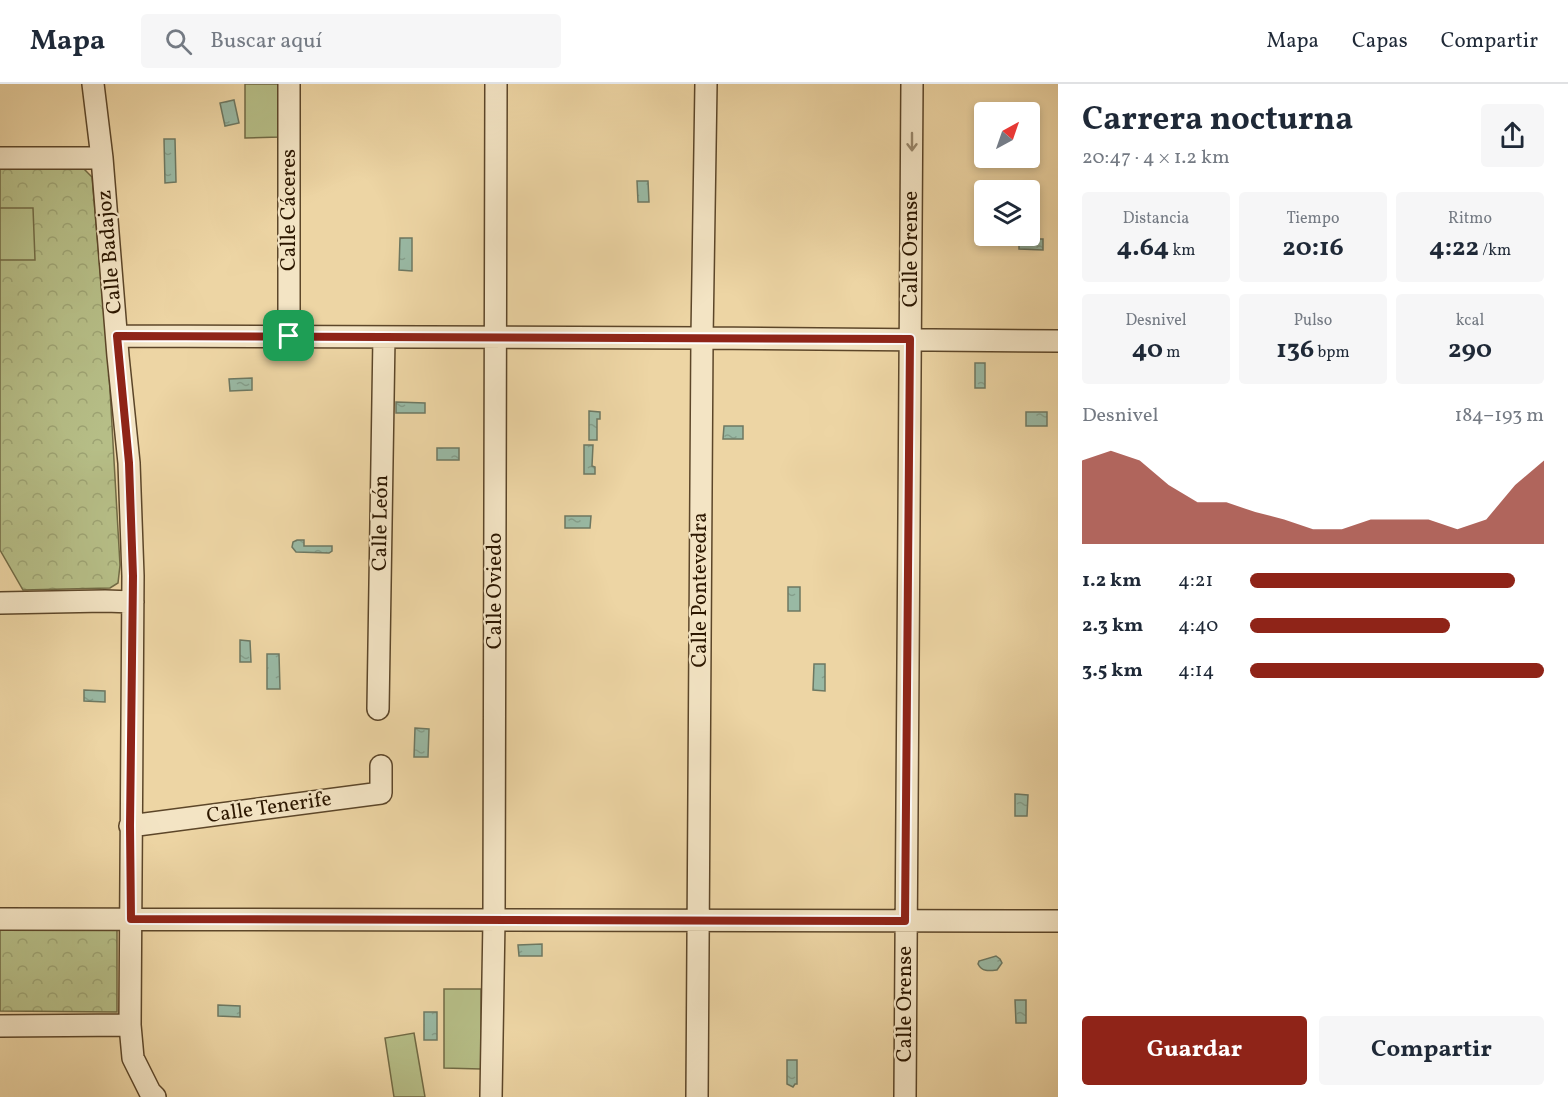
<!DOCTYPE html>
<html lang="es">
<head>
<meta charset="utf-8">
<style>
  :root { --surface:#fff; --page:#f6f6f7; --text:#1f2937; --muted:#747a83; --line:#e0e1e3; --accent:#8f2418 }
  body { margin:0; font-family:Vollkorn,serif; background:var(--page); color:var(--text); height:100vh; display:flex; flex-direction:column; font-size:22px; white-space:nowrap }
  * { box-sizing:border-box; margin:0 }
  p { font-size:20px; color:var(--muted) }
  .icon { flex:none; width:33px; height:33px; fill:none; stroke:currentColor; stroke-width:2; stroke-linecap:round; stroke-linejoin:round }
  .map { position:relative; flex:1; overflow:hidden }
  .details { display:flex; flex-direction:column; background:var(--surface); width:510px }
  .details>* { flex:none }
  .needle { width:39px; rotate:40deg }
  .fabs { position:absolute; left:974px; top:18px; display:grid; gap:12px }
  .fabs a { display:grid; place-items:center; width:66px; height:66px; border-radius:6px; background:var(--surface); box-shadow:0 3px 9px #0003; font-size:30px }
  .pin { position:absolute; display:grid; place-items:center; width:51px; height:51px; color:#fff; margin:-26px; border-radius:12px; box-shadow:0 3px 9px #0006 }
  .round { display:grid; place-items:center; flex:none; width:63px; height:63px; border-radius:6px; background:var(--page) }
  .overview { display:flex; align-items:center; justify-content:space-between; height:102px; padding:0 24px }
  h1 { font-size:33px; font-weight:700; line-height:45px }
  .metrics { display:grid; grid-template-columns:repeat(3,1fr); gap:9px; height:102px; padding:6px 24px }
  .metrics div { display:grid; align-content:center; border-radius:6px; background:var(--page); text-align:center }
  .metrics b { font-size:26px; font-weight:700 }
  .metrics small { font-size:16px; font-weight:400 }
  .metrics p { font-size:16px }
  .chart { height:168px; padding:12px 24px }
  .chart p { display:flex; justify-content:space-between }
  .chart svg { width:100%; height:108px; margin-top:6px; fill:var(--accent); opacity:.7 }
  .cta { display:flex; gap:12px; margin-top:auto; padding:12px 24px }
  .cta a { flex:1; height:69px; border-radius:6px; background:var(--accent); color:#fff; font-size:24px; font-weight:700; line-height:69px; text-align:center }
  .cta a+a { background:var(--page); color:var(--text) }
  ul { padding:0 24px; list-style:none; font-size:20px }
  li { display:grid; grid-template-columns:96px 72px 1fr; align-items:center; height:45px }
  li i { height:15px; border-radius:8px; background:var(--accent) }
  header { display:flex; align-items:center; gap:36px; box-sizing:border-box; height:84px; padding:0 30px; background:var(--surface); border-bottom:2px solid var(--line) }
  header strong { font-size:28px }
  nav { display:flex; gap:33px; margin-inline-start:auto; font-size:21px }
  .search { width:420px; height:54px; background:var(--page); display:flex; align-items:center; gap:15px; box-sizing:border-box; padding:0 21px; border-radius:6px; color:var(--muted); font-size:22px }
  main { display:flex; flex:1; min-height:0 }
  .map>svg:first-child { display:block }
  .park { fill:url(#park-crowns); stroke:#716a44; stroke-width:1.5 }
  .pitch { fill:#b6be87; stroke:#716a44; stroke-width:1.5 }
  .water { fill:url(#water-ripples); stroke:#6d7862; stroke-width:1.5 }
  .lines { fill:none; stroke-linecap:round; stroke-linejoin:round }
  .minor-casing { stroke:#5c4629; stroke-width:24 }
  .minor { stroke:#f3e4c4; stroke-width:21 }
  .oneway { stroke:#99886c }
  .route-casing { stroke:#fff; stroke-width:12 }
  .route { stroke:#8f2418; stroke-width:8 }
  .labels { text-anchor:middle; dominant-baseline:central; stroke-width:4.5; stroke-linejoin:round; paint-order:stroke }
  .street-label { font-size:21px; fill:#2c1700; stroke:#f3e4c4 }
</style>
</head>
<body>
<header>
<strong>Mapa</strong>
<div class="search"><svg class="icon" aria-label="search" viewBox="0 0 24 24"><circle cx="10" cy="10" r="6"/><path d="M15 15l6 6"/></svg>Buscar aquí</div>
<nav><a>Mapa</a><a>Capas</a><a>Compartir</a></nav>
</header>
<main>
<div class="map">
<svg width="1058" height="1013" viewBox="0 0 1058 1013">
  <defs>
    <pattern id="park-crowns" width="20" height="18" patternUnits="userSpaceOnUse" patternTransform="scale(1.5)"><rect width="20" height="18" fill="#b6be87"/><path d="M2 6a3 3 0 1 1 6 0M12 15a3 3 0 1 1 6 0" fill="none" stroke="#9da373"/></pattern>
    <pattern id="water-ripples" width="26" height="14" patternUnits="userSpaceOnUse" patternTransform="scale(1.5)"><rect width="26" height="14" fill="#99b9a4"/><path d="M2 4q2-2 4 0t4 0M15 11q2-2 4 0t4 0" fill="none" stroke="#849e8b"/></pattern>
  </defs>
  <rect width="100%" height="100%" fill="#edd5a4"/>
  <filter id="stains"><feTurbulence type="fractalNoise" baseFrequency=".00333" numOctaves="4"/><feColorMatrix values="0 0 0 0 .2 0 0 0 0 .09 0 0 0 0 .02 0 0 0 .5 -.17"/></filter>
  <radialGradient id="worn" r=".72"><stop offset=".6" stop-color="#630" stop-opacity="0"/><stop offset="1" stop-color="#630" stop-opacity=".3"/></radialGradient>
  <path class="park" d="M83,84l9,9 17,196 11,192 -2,18 -8,5 -87,2 -23,-40v-381z
    M0,845h117v83l-117,-1z"/>
  <path class="pitch" d="M245,0h35v53l-35,1z
    M0,124h33l2,52h-35z
    M444,905h37v80l-37,-1z
    M414,949l11,64h-31l-9,-59z"/>
  <path class="water" d="M234,16l5,23 -14,3 -5,-23z
    M164,55h11l1,43 -11,1z
    M637,97h11l1,21h-11z
    M400,154h12v33l-13,-1z
    M1019,155h24v11l-24,-1z
    M975,279h10v25h-10z
    M252,294v12l-22,1 -1,-12z
    M396,318l29,1v10h-29z
    M589,327l11,1v7h-3v21h-8z
    M1026,328h21v14h-21z
    M724,342h19v13h-20z
    M584,361h9l-1,21 3,1v7h-11z
    M437,364h22v12h-22z
    M565,432h26l-1,12h-25z
    M297,456h7v6h28v5l-3,2 -33,-1 -4,-5 1,-5z
    M788,503h12v24h-12z
    M240,556l10,1 1,21h-11z
    M267,570h12l1,35h-13z
    M814,580h11v27l-12,-1z
    M84,606l21,1v11l-21,-1z
    M415,644l14,1 -1,28h-14z
    M1015,710l13,1 -1,21h-12z
    M542,860v12h-23l-1,-11z
    M996,872l4,3 2,4 -5,7c-8,1 -15,2 -19,-6l1,-3z
    M1015,916h11v23h-10z
    M218,921l22,1v11l-22,-1z
    M424,928h13v28h-13z
    M787,976h10v24h-2l-2,3 -6,-3z"/>
  <g class="lines">
    <g class="minor-casing">
      <path id="minor" d="M93,0l9,74 16,198 11,107 4,113 -3,449 3,33 17,34 5,5
        M0,74h102
        M117,252l585,2 356,3
        M289,252v-252
        M0,519l105,-2 28,1
        M378,625l6,-372
        M130,742l251,-33v-27
        M0,835l1058,2
        M0,942l130,-1
        M491,1013l3,-177 2,-836
        M697,1013l5,-759 4,-254
        M905,1013l7,-1013"/>
    </g>
    <use href="#minor" class="minor"/>
  </g>
  <defs><path id="oneway-shaft" d="M-6 0H5M1.5-3L5.5 0L1.5 3" fill="none" stroke-width="1.6" stroke-linecap="round" stroke-linejoin="round" transform="scale(1.5)"/></defs>
  <use class="oneway" href="#oneway-shaft" transform="translate(912 58) rotate(90)"/>
  <g class="lines">
    <g class="route-casing">
      <path id="route" d="M117,252l793,3 -5,582 -774,-2 -1,-93 3,-250 -4,-113z"/>
    </g>
    <use href="#route" class="route"/>
  </g>
  <g class="labels">
    <g class="street-label">
      <text transform="translate(289 126) rotate(-90)">Calle Cáceres</text>
      <text transform="translate(911 165) rotate(-90)">Calle Orense</text>
      <text transform="translate(110 168) rotate(-95)">Calle Badajoz</text>
      <text transform="translate(381 439) rotate(-89)">Calle León</text>
      <text transform="translate(700 506) rotate(-90)">Calle Pontevedra</text>
      <text transform="translate(495 507) rotate(-90)">Calle Oviedo</text>
      <text transform="translate(269 724) rotate(-8)">Calle Tenerife</text>
      <text transform="translate(905 920) rotate(-90)">Calle Orense</text>
    </g>
  </g>
  <rect width="100%" height="100%" filter="url(#stains)"/>
  <rect width="100%" height="100%" fill="url(#worn)"/>
</svg>
<div class="fabs">
<a><svg class="needle" viewBox="-14 -14 28 28"><path d="M0-13l5 13h-10z" fill="#e53935"/><path d="M0 13l5-13h-10z" fill="#747a83"/></svg></a>
<a><svg class="icon" aria-label="layers" viewBox="0 0 24 24"><path d="M12 4l9 5-9 5-9-5zM3 14l9 5 9-5"/></svg></a>
</div>
<div class="pin" style="left:289px;top:252px;background:#1e9e55"><svg class="icon" aria-label="arrive" viewBox="0 0 24 24"><path d="M6 21V4h12l-3 4 3 4H6"/></svg></div>
</div>
<section class="details">
<div class="overview"><div><h1>Carrera nocturna</h1><p>20:47 · 4 × 1.2 km</p></div><a class="round"><svg class="icon" aria-label="share" viewBox="0 0 24 24"><path d="M12 15V3M7 8l5-5 5 5M5 13v7h14v-7"/></svg></a></div>
<div class="metrics">
<div><p>Distancia</p><b>4.64<small> km</small></b></div>
<div><p>Tiempo</p><b>20:16</b></div>
<div><p>Ritmo</p><b>4:22<small> /km</small></b></div>
</div>
<div class="metrics">
<div><p>Desnivel</p><b>40<small> m</small></b></div>
<div><p>Pulso</p><b>136<small> bpm</small></b></div>
<div><p>kcal</p><b>290</b></div>
</div>
<div class="chart"><p><span>Desnivel</span>184–193 m</p>
<svg viewBox="0 0 160 44" preserveAspectRatio="none"><path d="M0 44V10L10 6L20 10L30 20L40 27L50 27L60 31L70 34L80 38L90 38L100 34L110 34L120 34L130 38L140 34L150 20L160 10V44z"/></svg>
</div>
<ul>
<li><b>1.2 km</b>4:21<i style="width:90%"></i></li>
<li><b>2.3 km</b>4:40<i style="width:68%"></i></li>
<li><b>3.5 km</b>4:14<i style="width:100%"></i></li>
</ul>
<div class="cta"><a>Guardar</a><a>Compartir</a></div>
</section>
</main>
</body>
</html>
